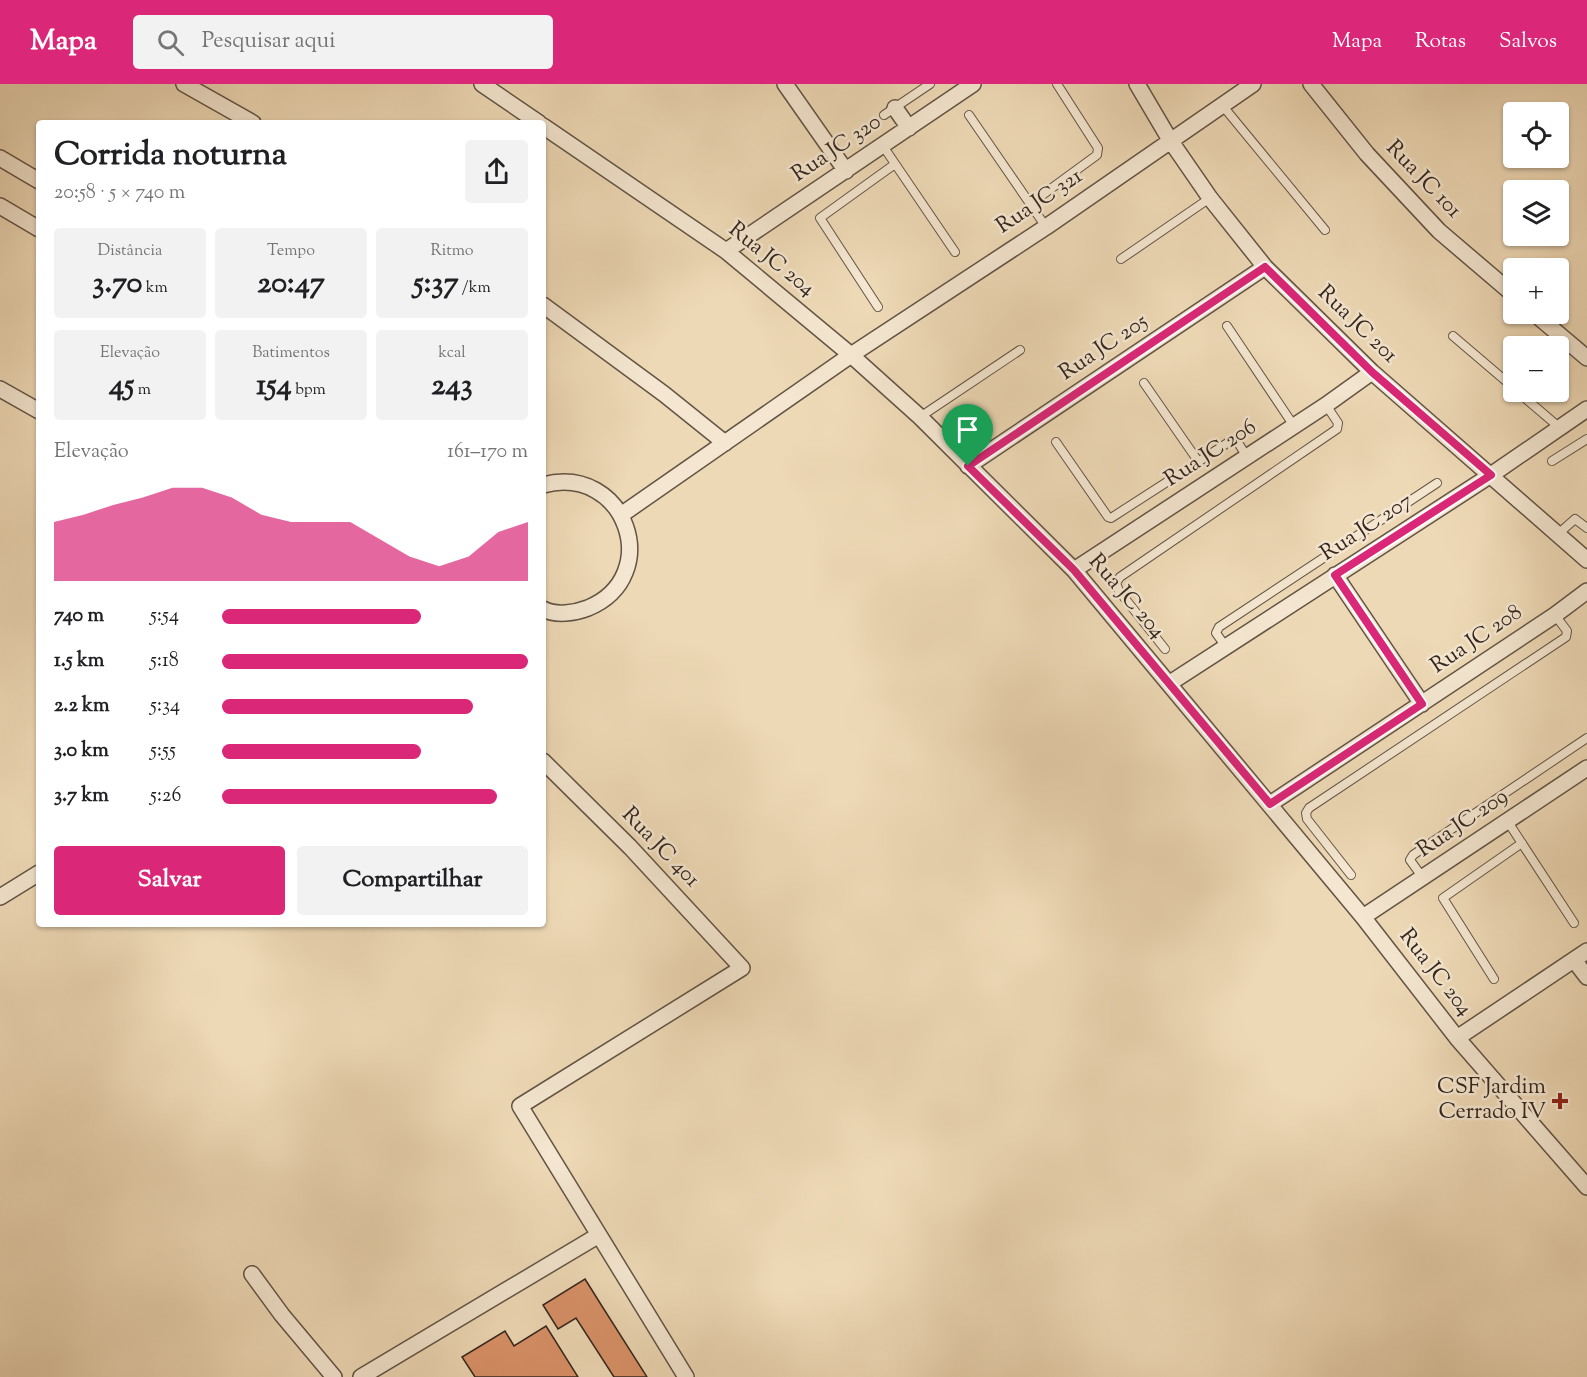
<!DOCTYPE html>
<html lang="pt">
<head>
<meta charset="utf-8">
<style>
  :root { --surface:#fff; --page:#f2f2f2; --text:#202124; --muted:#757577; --accent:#db2777 }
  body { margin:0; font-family:"Sorts Mill Goudy",serif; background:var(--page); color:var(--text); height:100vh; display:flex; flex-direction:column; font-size:22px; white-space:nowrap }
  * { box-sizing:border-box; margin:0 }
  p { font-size:20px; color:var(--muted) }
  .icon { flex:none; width:33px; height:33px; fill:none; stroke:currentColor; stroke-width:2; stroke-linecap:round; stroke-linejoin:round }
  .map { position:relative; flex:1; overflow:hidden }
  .details { position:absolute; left:36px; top:36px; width:510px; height:807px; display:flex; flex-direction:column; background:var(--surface); border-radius:6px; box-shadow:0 2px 4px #0004 }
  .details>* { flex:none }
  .tools { position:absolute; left:1503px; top:18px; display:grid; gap:12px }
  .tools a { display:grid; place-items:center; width:66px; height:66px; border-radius:6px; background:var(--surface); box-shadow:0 2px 4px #0004; font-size:30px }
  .pin { position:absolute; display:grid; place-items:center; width:51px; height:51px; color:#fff; margin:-62px -26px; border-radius:50% 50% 50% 0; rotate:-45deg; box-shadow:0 0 6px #0007 }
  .pin .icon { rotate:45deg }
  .round { display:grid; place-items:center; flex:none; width:63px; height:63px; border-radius:6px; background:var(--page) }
  .overview { display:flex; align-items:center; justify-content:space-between; height:102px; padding:0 18px }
  h1 { font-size:33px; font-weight:700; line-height:45px }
  .metrics { display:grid; grid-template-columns:repeat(3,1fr); gap:9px; height:102px; padding:6px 18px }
  .metrics div { display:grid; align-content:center; border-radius:6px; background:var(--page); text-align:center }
  .metrics b { font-size:30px; font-weight:700 }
  .metrics small { font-size:16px; font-weight:400 }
  .metrics p { font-size:16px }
  .chart { height:168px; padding:12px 18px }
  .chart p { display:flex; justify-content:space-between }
  .chart svg { width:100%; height:108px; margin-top:6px; fill:var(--accent); opacity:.7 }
  .button { display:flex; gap:12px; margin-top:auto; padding:12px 18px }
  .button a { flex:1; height:69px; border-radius:6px; background:var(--accent); color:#fff; font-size:24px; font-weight:700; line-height:69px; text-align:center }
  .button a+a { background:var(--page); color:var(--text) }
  ul { padding:0 18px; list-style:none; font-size:20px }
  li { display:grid; grid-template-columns:96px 72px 1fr; align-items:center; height:45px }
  li i { height:15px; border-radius:8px; background:var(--accent) }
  header { display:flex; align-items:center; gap:36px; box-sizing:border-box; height:84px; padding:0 30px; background:var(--accent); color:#fff }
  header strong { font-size:28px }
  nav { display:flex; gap:33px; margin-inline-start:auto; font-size:21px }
  .search { width:420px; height:54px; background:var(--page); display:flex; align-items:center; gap:15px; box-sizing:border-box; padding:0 21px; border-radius:6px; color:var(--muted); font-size:22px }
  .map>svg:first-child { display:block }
  .building { fill:#da9269; stroke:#34271f; stroke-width:1.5 }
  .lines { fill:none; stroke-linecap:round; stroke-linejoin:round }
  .service-casing { stroke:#625445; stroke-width:10 }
  .minor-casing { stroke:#625445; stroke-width:18 }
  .service { stroke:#f4e6d0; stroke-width:8 }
  .minor { stroke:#f4e6d0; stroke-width:15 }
  .route-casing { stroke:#fff; stroke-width:12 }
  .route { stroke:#db2777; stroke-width:8 }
  .poi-dot { fill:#8f2418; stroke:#f4e6d0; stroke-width:2 }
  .labels { text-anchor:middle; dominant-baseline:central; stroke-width:5; stroke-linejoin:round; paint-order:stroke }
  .street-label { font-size:22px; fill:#34271f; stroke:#f4e6d0 }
  .poi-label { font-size:22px; fill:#34271f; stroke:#f4e6d0; text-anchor:end }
</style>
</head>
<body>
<header>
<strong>Mapa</strong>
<div class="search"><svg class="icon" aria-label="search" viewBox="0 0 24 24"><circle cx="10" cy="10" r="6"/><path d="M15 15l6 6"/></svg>Pesquisar aqui</div>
<nav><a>Mapa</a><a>Rotas</a><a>Salvos</a></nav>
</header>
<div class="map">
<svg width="1587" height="1293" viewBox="0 0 1587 1293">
  <rect width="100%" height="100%" fill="#eed9b6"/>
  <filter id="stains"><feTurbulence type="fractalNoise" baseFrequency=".00333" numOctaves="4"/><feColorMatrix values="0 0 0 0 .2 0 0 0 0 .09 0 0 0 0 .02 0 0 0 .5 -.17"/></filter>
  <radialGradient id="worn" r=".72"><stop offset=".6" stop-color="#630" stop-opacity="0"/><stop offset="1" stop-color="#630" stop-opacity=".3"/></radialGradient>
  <path class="building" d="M585,1195l15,24 47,74h-33l-38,-59 -18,11 -15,-24z
    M546,1242l32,51h-103l-13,-20 43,-26 9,15z"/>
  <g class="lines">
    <g class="service-casing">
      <path id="service" d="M1222,21l103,125
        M884,31l46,-31
        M969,31l77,112
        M883,62l72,106
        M1030,120l67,-49 1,-7 -41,-64
        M1121,175l89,-61
        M878,223l-58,-89 75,-54
        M1227,242l67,100
        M1453,252l61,52
        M1144,299l54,78
        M1518,308l42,36
        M920,333l100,-67
        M1056,358l52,75 3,1 121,-78 5,1 10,16
        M1552,377l35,-22
        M1558,450l17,-15 12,9
        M1226,563l-10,-14 3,-6 218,-144
        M1165,565l-46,-58 -3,-8 4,-6 217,-148 1,-6 -12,-18
        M1508,738l66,101
        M1351,791l-44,-56 -1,-6 3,-5 257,-171 1,-6 -12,-16
        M1423,794l-13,-18 3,-5 174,-117
        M1494,895l-51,-81 79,-55"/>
    </g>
    <g class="minor-casing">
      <path id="minor" d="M184,0l69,39
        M482,0l57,39
        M785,0l61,87
        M1137,0l33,56 40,58 55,69 107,105 215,188
        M1311,0l56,70 72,77 75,64
        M895,24l14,20
        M543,42l183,125 125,104 69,62 154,153 289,347 94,121 130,149
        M0,74l39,23
        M0,122l39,23
        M726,167l247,-167
        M543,221l121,89 61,49
        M1535,230l52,44
        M0,305l39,22
        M968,382l297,-199
        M543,401c83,-22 122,91 45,123 -13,5 -32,8 -45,1
        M621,431l230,-160 195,-128 207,-143
        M1074,486l252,-165 46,-33
        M1335,491l87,129
        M1170,599l321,-208 96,-66
        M543,677l87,86 112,121 -222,138 166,271
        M1270,720l285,-189 32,-24
        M0,813l39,-24
        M1363,833l224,-149
        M1574,876l13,17
        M1457,954l130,-87
        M252,1190l30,41 52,62
        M361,1293l238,-142"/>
    </g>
    <use href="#service" class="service"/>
    <use href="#minor" class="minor"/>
  </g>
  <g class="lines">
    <g class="route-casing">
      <path id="route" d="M1265,183l107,105 119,103 -156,100 87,129 -152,100 -196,-234 -106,-104z"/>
    </g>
    <use href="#route" class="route"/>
  </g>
  <path class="poi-dot" d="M1557 1008h6v6h6v6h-6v6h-6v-6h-6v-6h6z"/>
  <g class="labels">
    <g class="street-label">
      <text transform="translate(837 65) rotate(-34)">Rua JC 320</text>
      <text transform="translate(1423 96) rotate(46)">Rua JC 101</text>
      <text transform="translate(1040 118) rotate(-34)">Rua JC 321</text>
      <text transform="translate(771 176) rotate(39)">Rua JC 204</text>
      <text transform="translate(1357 241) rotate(44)">Rua JC 201</text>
      <text transform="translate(1104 264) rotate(-34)">Rua JC 205</text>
      <text transform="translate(1211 370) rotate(-33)">Rua JC 206</text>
      <text transform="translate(1367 444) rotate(-33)">Rua JC 207</text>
      <text transform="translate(1126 513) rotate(49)">Rua JC 204</text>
      <text transform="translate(1477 556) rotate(-34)">Rua JC 208</text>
      <text transform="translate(1463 740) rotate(-34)">Rua JC 209</text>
      <text transform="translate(660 764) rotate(46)">Rua JC 401</text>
      <text transform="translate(1435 889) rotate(52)">Rua JC 204</text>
    </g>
    <g class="poi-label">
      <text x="1546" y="1004">CSF Jardim<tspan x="1546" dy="25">Cerrado IV</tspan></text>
    </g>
  </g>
  <rect width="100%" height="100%" filter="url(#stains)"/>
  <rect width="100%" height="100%" fill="url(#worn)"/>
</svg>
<div class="tools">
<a><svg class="icon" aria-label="locate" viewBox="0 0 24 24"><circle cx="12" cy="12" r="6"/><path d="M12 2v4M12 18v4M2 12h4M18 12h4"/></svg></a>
<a><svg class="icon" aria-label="layers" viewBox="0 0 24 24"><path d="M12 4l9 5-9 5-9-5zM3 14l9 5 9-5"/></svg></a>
<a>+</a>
<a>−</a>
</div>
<div class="pin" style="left:968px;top:382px;background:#1e9e55"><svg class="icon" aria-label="arrive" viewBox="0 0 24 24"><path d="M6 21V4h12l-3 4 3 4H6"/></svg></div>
<section class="details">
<div class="overview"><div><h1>Corrida noturna</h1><p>20:58 · 5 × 740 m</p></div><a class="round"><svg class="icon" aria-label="share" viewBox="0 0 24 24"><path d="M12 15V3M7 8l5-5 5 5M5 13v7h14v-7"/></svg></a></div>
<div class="metrics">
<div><p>Distância</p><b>3.70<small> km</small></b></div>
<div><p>Tempo</p><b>20:47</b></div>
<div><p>Ritmo</p><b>5:37<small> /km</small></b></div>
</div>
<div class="metrics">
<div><p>Elevação</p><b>45<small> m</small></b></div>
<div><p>Batimentos</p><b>154<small> bpm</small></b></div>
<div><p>kcal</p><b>243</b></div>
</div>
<div class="chart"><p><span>Elevação</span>161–170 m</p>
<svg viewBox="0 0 160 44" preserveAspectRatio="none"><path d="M0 44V20L10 17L20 13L30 10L40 6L50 6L60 10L70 17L80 20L90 20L100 20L110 27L120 34L130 38L140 34L150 24L160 20V44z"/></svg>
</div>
<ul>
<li><b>740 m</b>5:54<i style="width:65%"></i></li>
<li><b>1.5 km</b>5:18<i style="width:100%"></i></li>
<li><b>2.2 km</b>5:34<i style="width:82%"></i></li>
<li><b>3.0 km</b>5:55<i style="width:65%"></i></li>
<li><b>3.7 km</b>5:26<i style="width:90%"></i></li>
</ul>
<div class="button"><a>Salvar</a><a>Compartilhar</a></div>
</section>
</div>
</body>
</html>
